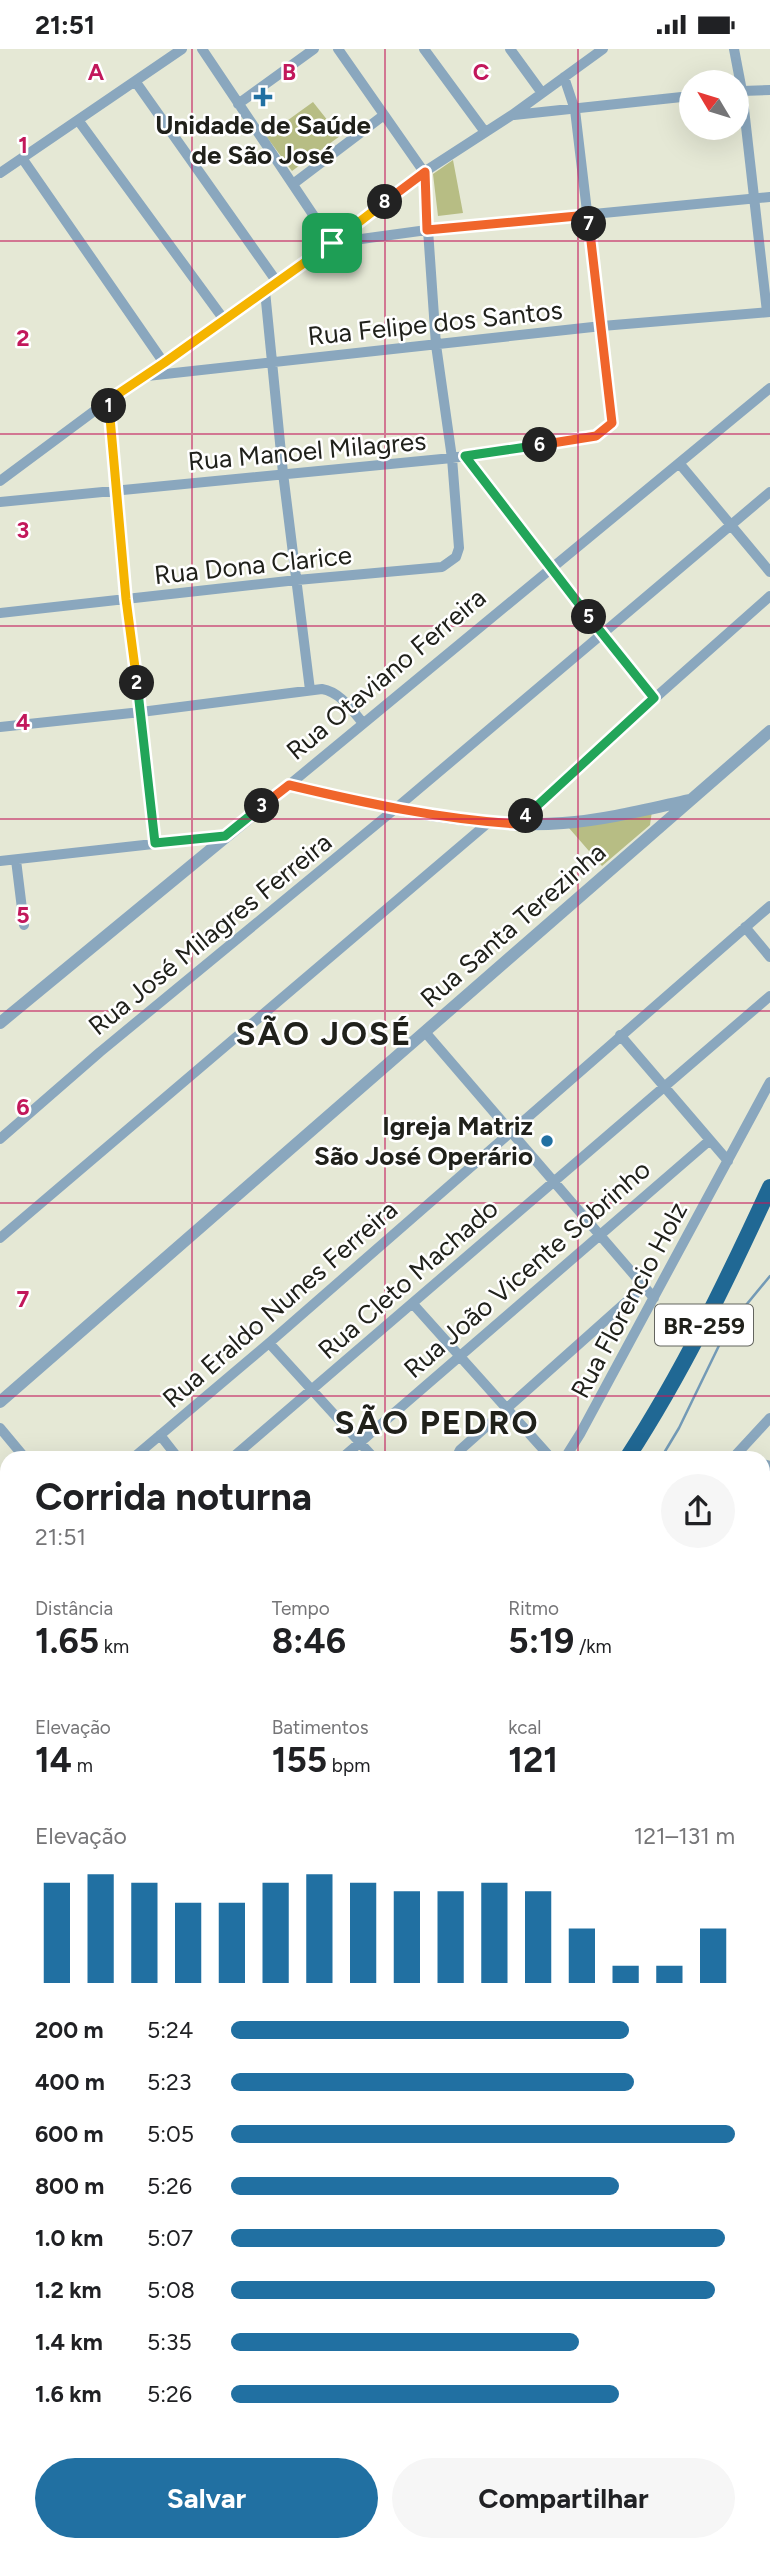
<!DOCTYPE html>
<html lang="pt">
<head>
<meta charset="utf-8">
<style>
  :root { --surface:#fff; --page:#f6f6f6; --text:#202124; --muted:#757577; --accent:#2170a2 }
  body { margin:0; font-family:Figtree,sans-serif; background:var(--page); color:var(--text); height:100vh; display:flex; flex-direction:column; font-size:26px; white-space:nowrap }
  * { box-sizing:border-box; margin:0 }
  p { font-size:23px; color:var(--muted) }
  .icon { flex:none; width:38px; height:38px; fill:none; stroke:currentColor; stroke-width:2; stroke-linecap:round; stroke-linejoin:round }
  .map { position:relative; flex:1; overflow:hidden }
  .side { position:absolute; left:0px; top:1402px; width:770px; height:1101px; display:flex; flex-direction:column; background:var(--surface); border-radius:21px 21px 0 0; box-shadow:0 7px 28px #0002 }
  .side>* { flex:none }
  .needle { width:46px; rotate:308deg }
  .fabs { position:absolute; left:679px; top:21px; display:grid; gap:14px }
  .fabs a { display:grid; place-items:center; width:70px; height:70px; border-radius:50%; background:var(--surface); box-shadow:0 7px 28px #0002; font-size:35px }
  .pin { position:absolute; display:grid; place-items:center; width:60px; height:60px; color:#fff; margin:-30px; border-radius:14px; box-shadow:0 4px 10px #0006 }
  .km { position:absolute; width:35px; height:35px; margin:-18px; border-radius:50%; background:#222; color:#fff; font-size:19px; line-height:35px; text-align:center }
  .round { display:grid; place-items:center; flex:none; width:74px; height:74px; border-radius:37px; background:var(--page) }
  .overview { display:flex; align-items:center; justify-content:space-between; height:119px; padding:0 35px }
  h1 { font-size:38px; font-weight:700; line-height:52px }
  .stats { display:grid; grid-template-columns:repeat(3,1fr); gap:10px; height:119px; padding:7px 35px }
  .stats div { display:grid; align-content:center }
  .stats b { font-size:35px; font-weight:700 }
  .stats small { font-size:19px; font-weight:400 }
  .stats p { font-size:19px }
  .chart { height:196px; padding:14px 35px }
  .chart p { display:flex; justify-content:space-between }
  .chart svg { width:100%; height:126px; margin-top:7px; stroke:var(--accent); stroke-width:6 }
  .primary-button { display:flex; gap:14px; margin-top:auto; padding:14px 35px }
  .primary-button a { flex:1; height:80px; border-radius:42px; background:var(--accent); color:#fff; font-size:28px; font-weight:700; line-height:80px; text-align:center }
  .primary-button a+a { background:var(--page); color:var(--text) }
  ul { padding:0 35px; list-style:none; font-size:23px }
  li { display:grid; grid-template-columns:112px 84px 1fr; align-items:center; height:52px }
  li i { height:18px; border-radius:9px; background:var(--accent) }
  .status { display:flex; justify-content:space-between; align-items:center; height:49px; padding:0 35px; background:var(--surface); direction:ltr }
  .status svg { height:19px; fill:currentColor }
  .map>svg:first-child { display:block }
  .green { fill:#b7bd84 }
  .forest { fill:#abb262 }
  .water { fill:#96cef8; stroke:#739ab6; stroke-width:2 }
  .lines { fill:none; stroke-linecap:round; stroke-linejoin:round }
  .stream { stroke:#739ab6; stroke-width:2.5 }
  .minor { stroke:#8aa7be; stroke-width:10 }
  .tertiary { stroke:#8aa7be; stroke-width:12 }
  .secondary { stroke:#5b88aa; stroke-width:14 }
  .trunk { stroke:#206894; stroke-width:16 }
  .split-1-casing { stroke:#fff; stroke-width:14 }
  .split-2-casing { stroke:#fff; stroke-width:14 }
  .split-3-casing { stroke:#fff; stroke-width:14 }
  .split-4-casing { stroke:#fff; stroke-width:14 }
  .split-5-casing { stroke:#fff; stroke-width:14 }
  .split-6-casing { stroke:#fff; stroke-width:14 }
  .split-7-casing { stroke:#fff; stroke-width:14 }
  .split-8-casing { stroke:#fff; stroke-width:14 }
  .split-9-casing { stroke:#fff; stroke-width:14 }
  .split-1 { stroke:#f5b400; stroke-width:9 }
  .split-2 { stroke:#f5b400; stroke-width:9 }
  .split-3 { stroke:#22a559; stroke-width:9 }
  .split-4 { stroke:#f0652b; stroke-width:9 }
  .split-5 { stroke:#22a559; stroke-width:9 }
  .split-6 { stroke:#22a559; stroke-width:9 }
  .split-7 { stroke:#f0652b; stroke-width:9 }
  .split-8 { stroke:#f0652b; stroke-width:9 }
  .split-9 { stroke:#f5b400; stroke-width:9 }
  .grid { fill:none; stroke:#c2185b; stroke-width:2; stroke-opacity:0.55 }
  .poi-dot { fill:#2170a2; stroke:#fff; stroke-width:2.5 }
  .labels { text-anchor:middle; dominant-baseline:central; stroke-width:5; stroke-linejoin:round; paint-order:stroke }
  .shield { fill:#fff; stroke:#63645f; stroke-width:2 }
  .shield-label { font-size:24px; font-weight:bold; fill:#20211b }
  .poi-label { font-size:26px; font-weight:bold; fill:#20211b; stroke:#fff }
  .street-label { font-size:26px; fill:#20211b; stroke:#fff }
  .district-label { font-size:33px; font-weight:bold; letter-spacing:2px; fill:#20211b; stroke:#fff }
  .grid-label { font-size:23px; text-anchor:middle; font-weight:bold; fill:#c2185b; stroke:#fff; stroke-width:5; stroke-linejoin:round; paint-order:stroke }
</style>
</head>
<body>
<div class="status"><b>21:51</b><svg viewBox="0 0 49 12"><path d="M0 12V9h3v3zM5 12V6h3v6zM10 12V3h3v9zM15 12V0h3v12zM26 1h20v11H26zM47 4h2v5h-2z"/></svg></div>
<div class="map">
<svg width="770" height="2501" viewBox="0 0 770 2501">
  <rect width="100%" height="100%" fill="#e5e8d5"/>
  <path class="green" d="M313,53l27,34 -48,35 -26,-35z
    M453,111l10,53 -25,3 -5,-42z
    M652,762l-2,14 -48,41 -33,-38z"/>
  <path class="forest" d="M0,2391l7,2v103h142l1,5h-150z"/>
  <path class="water" d="M763,2460l7,3v38h-43l-10,-5h46z"/>
  <g class="lines">
    <path class="stream" d="M661,1409l18,-30 49,-101 42,-51
      M268,2501l1,-5"/>
    <path class="minor" d="M202,0l130,194 95,-13 343,-33
      M424,0l61,83
      M510,0l32,44
      M734,0l8,42h-5
      M135,32l142,201
      M238,55l76,-55
      M514,66l177,-19
      M78,71l147,201
      M22,109l142,205
      M0,124l182,-124
      M293,135l91,-69
      M265,242l18,182 27,217
      M767,263l-25,-221 28,-1
      M147,327l455,-50 168,-14
      M109,351l17,199 29,244
      M465,407l85,113 105,129
      M679,414l91,109
      M0,432l109,-81 55,-37 168,-120 92,-71 88,-57 91,-66
      M0,453l452,-44 144,-22 16,-13 -37,-313 -11,-33
      M0,564l297,-33 145,-13 14,-10 3,-9 -7,-90 -16,-113 -12,-173 -86,-123
      M0,678l141,-15 181,-23c18,3 29,20 40,33
      M289,736l481,-397
      M517,775l138,-126 115,-102
      M16,811l8,65
      M0,812l225,-25
      M745,878l25,30
      M425,983l229,266
      M620,986l108,126
      M0,1090l100,-87 295,-243 375,-317
      M0,1189l489,-416
      M413,1255l138,154
      M269,1294l105,115
      M0,1379l25,30
      M160,1386l18,23
      M133,1409l136,-115 501,-437
      M232,1409l538,-462
      M342,1409l368,-318
      M456,1409l4,-8 184,-164
      M565,1409l15,-24 190,-352
      M733,1409l37,-40
      M763,1415l7,2
      M763,1480l7,3
      M0,1493l7,8
      M763,1550l7,2
      M0,1612l7,-6
      M763,1615l7,2
      M0,1706l7,-6
      M763,2120l7,4"/>
    <path class="tertiary" d="M0,974l289,-238c83,20 189,45 274,38 42,-3 85,-14 126,-23
      M0,1353l770,-671"/>
    <path class="secondary" d="M669,2496l4,5"/>
    <path class="trunk" d="M627,1409c56,-86 100,-178 143,-271
      M0,2019l7,5
      M0,2068l7,-6"/>
  </g>
  <g class="lines">
    <g class="split-1-casing">
      <path id="split-1" d="M109,357v-6l55,-37 168,-120"/>
    </g>
    <g class="split-2-casing">
      <path id="split-2" d="M109,357l17,193 11,84"/>
    </g>
    <g class="split-3-casing">
      <path id="split-3" d="M137,634l18,160 70,-7 37,-30"/>
    </g>
    <g class="split-4-casing">
      <path id="split-4" d="M262,757l27,-21c75,18 151,34 228,39l9,-8"/>
    </g>
    <g class="split-5-casing">
      <path id="split-5" d="M526,767l128,-118 -65,-81"/>
    </g>
    <g class="split-6-casing">
      <path id="split-6" d="M540,396l-75,11 124,161"/>
    </g>
    <g class="split-7-casing">
      <path id="split-7" d="M540,396l56,-9 16,-13 -23,-199"/>
    </g>
    <g class="split-8-casing">
      <path id="split-8" d="M385,153l40,-30 2,58 161,-15 1,9"/>
    </g>
    <g class="split-9-casing">
      <path id="split-9" d="M332,194l53,-41"/>
    </g>
    <use href="#split-1" class="split-1"/>
    <use href="#split-2" class="split-2"/>
    <use href="#split-3" class="split-3"/>
    <use href="#split-4" class="split-4"/>
    <use href="#split-5" class="split-5"/>
    <use href="#split-6" class="split-6"/>
    <use href="#split-7" class="split-7"/>
    <use href="#split-8" class="split-8"/>
    <use href="#split-9" class="split-9"/>
  </g>
  <path class="grid" d="M192,0v1409M385,0v1409M578,0v1409M0,192h770M0,385h770M0,577h770M0,770h770M0,962h770M0,1154h770M0,1347h770M0,1539h7M763,1539h7M0,1731h7M763,1731h7M0,1924h7M763,1924h7M0,2116h7M763,2116h7M0,2309h7M763,2309h7M192,2496v5M385,2496v5M578,2496v5"/>
  <g class="poi-dot">
    <path d="M259.5 37.5h7v7h7v7h-7v7h-7v-7h-7v-7h7z"/>
    <circle cx="547" cy="1092" r="7"/>
  </g>
  <g class="labels">
    <rect class="shield" x="655" y="1255.5" width="98" height="41" rx="5"/>
    <g class="shield-label">
      <text x="704" y="1276">BR-259</text>
    </g>
    <g class="poi-label">
      <text x="263" y="76">Unidade de Saúde<tspan x="263" dy="30">de São José</tspan></text>
      <text x="533" y="1077" text-anchor="end">Igreja Matriz<tspan x="533" dy="30">São José Operário</tspan></text>
    </g>
    <g class="street-label">
      <text transform="translate(435 274) rotate(-6)">Rua Felipe dos Santos</text>
      <text transform="translate(307 402) rotate(-5)">Rua Manoel Milagres</text>
      <text transform="translate(253 516) rotate(-6)">Rua Dona Clarice</text>
      <text transform="translate(386 625) rotate(-40)">Rua Otaviano Ferreira</text>
      <text transform="translate(513 876) rotate(-41)">Rua Santa Terezinha</text>
      <text transform="translate(210 885) rotate(-39)">Rua José Milagres Ferreira</text>
      <text transform="translate(527 1220) rotate(-41)">Rua João Vicente Sobrinho</text>
      <text transform="translate(408 1230) rotate(-41)">Rua Cleto Machado</text>
      <text transform="translate(629 1251) rotate(-62)">Rua Florencio Holz</text>
      <text transform="translate(280 1255) rotate(-41)">Rua Eraldo Nunes Ferreira</text>
    </g>
    <g class="district-label">
      <text x="324" y="984">SÃO JOSÉ</text>
      <text x="437" y="1373">SÃO PEDRO</text>
    </g>
  </g>
  <g class="grid-label">
    <text x="96" y="31">A</text>
    <text x="289" y="31">B</text>
    <text x="481" y="31">C</text>
    <text x="23" y="104">1</text>
    <text x="23" y="297">2</text>
    <text x="23" y="489">3</text>
    <text x="23" y="681">4</text>
    <text x="23" y="874">5</text>
    <text x="23" y="1066">6</text>
    <text x="23" y="1258">7</text>
  </g>
</svg>
<div class="fabs">
<a><svg class="needle" viewBox="-14 -14 28 28"><path d="M0-13l5 13h-10z" fill="#e53935"/><path d="M0 13l5-13h-10z" fill="#757577"/></svg></a>
</div>
<div class="pin" style="left:332px;top:194px;background:#1e9e55"><svg class="icon" aria-label="arrive" viewBox="0 0 24 24"><path d="M6 21V4h12l-3 4 3 4H6"/></svg></div>
<b class="km" style="left:109px;top:357px">1</b>
<b class="km" style="left:137px;top:634px">2</b>
<b class="km" style="left:262px;top:757px">3</b>
<b class="km" style="left:526px;top:767px">4</b>
<b class="km" style="left:589px;top:568px">5</b>
<b class="km" style="left:540px;top:396px">6</b>
<b class="km" style="left:589px;top:175px">7</b>
<b class="km" style="left:385px;top:153px">8</b>
<section class="side">
<div class="overview"><div><h1>Corrida noturna</h1><p>21:51</p></div><a class="round"><svg class="icon" aria-label="share" viewBox="0 0 24 24"><path d="M12 15V3M7 8l5-5 5 5M5 13v7h14v-7"/></svg></a></div>
<div class="stats">
<div><p>Distância</p><b>1.65<small> km</small></b></div>
<div><p>Tempo</p><b>8:46</b></div>
<div><p>Ritmo</p><b>5:19<small> /km</small></b></div>
</div>
<div class="stats">
<div><p>Elevação</p><b>14<small> m</small></b></div>
<div><p>Batimentos</p><b>155<small> bpm</small></b></div>
<div><p>kcal</p><b>121</b></div>
</div>
<div class="chart"><p><span>Elevação</span>121–131 m</p>
<svg viewBox="0 0 160 44" preserveAspectRatio="none"><path d="M5 44V9M15 44V6M25 44V9M35 44V16M45 44V16M55 44V9M65 44V6M75 44V9M85 44V12M95 44V12M105 44V9M115 44V12M125 44V25M135 44V38M145 44V38M155 44V25"/></svg>
</div>
<ul>
<li><b>200 m</b>5:24<i style="width:79%"></i></li>
<li><b>400 m</b>5:23<i style="width:80%"></i></li>
<li><b>600 m</b>5:05<i style="width:100%"></i></li>
<li><b>800 m</b>5:26<i style="width:77%"></i></li>
<li><b>1.0 km</b>5:07<i style="width:98%"></i></li>
<li><b>1.2 km</b>5:08<i style="width:96%"></i></li>
<li><b>1.4 km</b>5:35<i style="width:69%"></i></li>
<li><b>1.6 km</b>5:26<i style="width:77%"></i></li>
</ul>
<div class="primary-button"><a>Salvar</a><a>Compartilhar</a></div>
</section>
</div>
</body>
</html>
